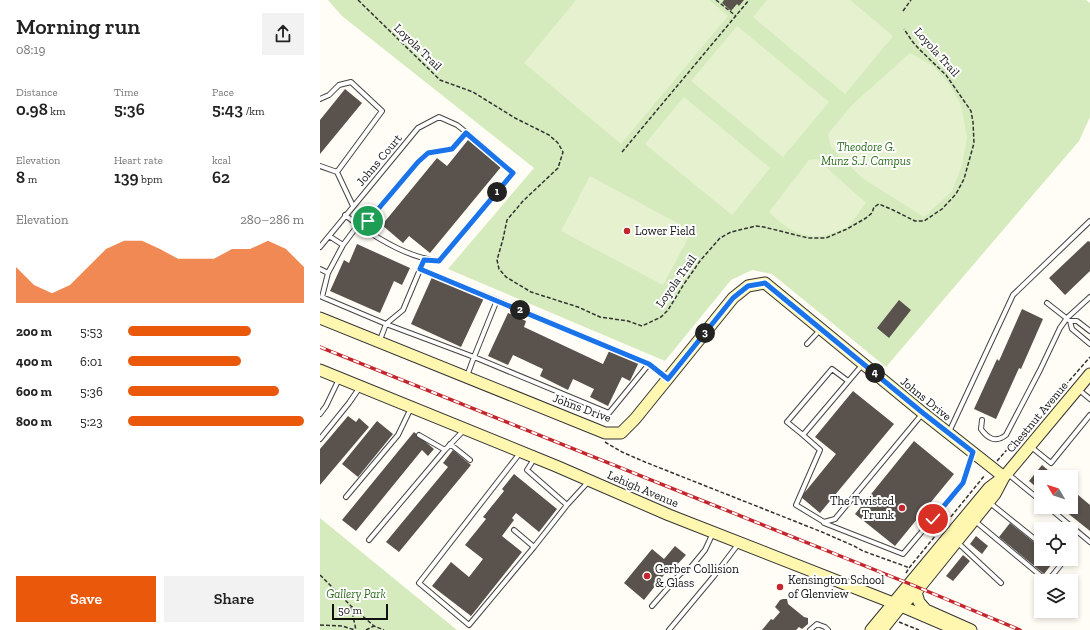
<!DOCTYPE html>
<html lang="en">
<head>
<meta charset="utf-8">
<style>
  :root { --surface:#fff; --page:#f2f2f2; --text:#222; --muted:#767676; --accent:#ea580c }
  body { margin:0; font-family:"Zilla Slab",serif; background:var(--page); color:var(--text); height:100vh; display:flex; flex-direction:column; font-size:15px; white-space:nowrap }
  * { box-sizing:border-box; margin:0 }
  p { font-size:13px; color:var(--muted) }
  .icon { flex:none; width:22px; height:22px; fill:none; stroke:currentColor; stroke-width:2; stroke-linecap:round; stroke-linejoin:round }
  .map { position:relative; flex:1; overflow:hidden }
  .drawer { display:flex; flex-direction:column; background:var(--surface); width:320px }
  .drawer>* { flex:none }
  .needle { width:26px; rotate:309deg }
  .tools { position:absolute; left:714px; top:470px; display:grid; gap:8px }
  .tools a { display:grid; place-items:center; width:44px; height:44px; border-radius:0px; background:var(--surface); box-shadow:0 2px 6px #0003; font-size:20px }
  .scale { position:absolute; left:12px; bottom:10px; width:56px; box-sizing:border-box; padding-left:4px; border:2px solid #111; border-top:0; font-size:11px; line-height:14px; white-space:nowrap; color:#111; -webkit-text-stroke:3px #fff; paint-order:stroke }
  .pin { position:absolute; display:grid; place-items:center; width:34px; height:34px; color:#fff; margin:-17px; border:2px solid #fff; border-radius:50%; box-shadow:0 1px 4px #0007 }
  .km { position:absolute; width:20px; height:20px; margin:-10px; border-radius:50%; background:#222; color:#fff; font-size:11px; line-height:20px; text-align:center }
  .round { display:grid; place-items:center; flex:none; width:42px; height:42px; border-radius:0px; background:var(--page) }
  .summary { display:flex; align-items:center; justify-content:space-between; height:68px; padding:0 16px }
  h1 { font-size:22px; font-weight:600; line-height:30px }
  .metrics { display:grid; grid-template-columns:repeat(3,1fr); gap:6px; height:68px; padding:4px 16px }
  .metrics div { display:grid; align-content:center }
  .metrics b { font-size:17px; font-weight:600 }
  .metrics small { font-size:11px; font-weight:400 }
  .metrics p { font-size:11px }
  .chart { height:112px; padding:8px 16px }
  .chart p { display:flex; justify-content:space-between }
  .chart svg { width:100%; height:72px; margin-top:4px; fill:var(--accent); opacity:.7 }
  .button { display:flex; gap:8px; margin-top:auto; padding:8px 16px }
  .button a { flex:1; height:46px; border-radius:0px; background:var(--accent); color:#fff; font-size:16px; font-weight:600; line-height:46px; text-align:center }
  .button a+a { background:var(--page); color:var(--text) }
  ul { padding:0 16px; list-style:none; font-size:13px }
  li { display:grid; grid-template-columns:64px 48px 1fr; align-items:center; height:30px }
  li i { height:10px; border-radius:5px; background:var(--accent) }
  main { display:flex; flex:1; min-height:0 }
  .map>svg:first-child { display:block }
  .green { fill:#d5ebbd }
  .pitch { fill:#e6f2cf }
  .building { fill:#5a524d }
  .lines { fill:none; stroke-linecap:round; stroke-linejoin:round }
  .lane-casing { stroke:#444; stroke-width:6 }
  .secondary-casing { stroke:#333; stroke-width:13 }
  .path { stroke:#333; stroke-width:1.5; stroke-dasharray:4 2; stroke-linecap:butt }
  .lane { stroke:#fff; stroke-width:4 }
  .secondary { stroke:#fff6b0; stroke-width:11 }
  .rail-casing { stroke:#c4262e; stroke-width:3.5 }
  .rail { stroke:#fff; stroke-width:2; stroke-dasharray:6; stroke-linecap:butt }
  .route-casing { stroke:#fff; stroke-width:8 }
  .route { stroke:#1a73e8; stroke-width:5 }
  .poi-dot { fill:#c4262e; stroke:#fff; stroke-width:1.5 }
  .labels { text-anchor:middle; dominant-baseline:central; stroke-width:4; stroke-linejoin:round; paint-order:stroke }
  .street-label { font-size:12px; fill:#111; stroke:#fff }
  .park-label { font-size:12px; font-style:italic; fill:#2f6b1f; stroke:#fff }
  .poi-label { font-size:12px; fill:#111; stroke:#fff; text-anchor:start }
</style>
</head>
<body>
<main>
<section class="drawer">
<div class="summary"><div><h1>Morning run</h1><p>08:19</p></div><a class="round"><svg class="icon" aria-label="share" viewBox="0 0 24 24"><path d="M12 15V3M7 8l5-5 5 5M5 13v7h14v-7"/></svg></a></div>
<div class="metrics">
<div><p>Distance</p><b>0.98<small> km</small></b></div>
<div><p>Time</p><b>5:36</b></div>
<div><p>Pace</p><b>5:43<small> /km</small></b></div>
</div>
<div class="metrics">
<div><p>Elevation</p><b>8<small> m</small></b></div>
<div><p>Heart rate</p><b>139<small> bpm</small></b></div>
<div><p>kcal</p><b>62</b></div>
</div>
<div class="chart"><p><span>Elevation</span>280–286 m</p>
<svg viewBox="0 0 160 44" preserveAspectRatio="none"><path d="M0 44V22L10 33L20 38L30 33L40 22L50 11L60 6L70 6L80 11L90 17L100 17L110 17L120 11L130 11L140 6L150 11L160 22V44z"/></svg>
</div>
<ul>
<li><b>200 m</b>5:53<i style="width:70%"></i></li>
<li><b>400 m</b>6:01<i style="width:64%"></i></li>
<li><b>600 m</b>5:36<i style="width:86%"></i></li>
<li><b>800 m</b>5:23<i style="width:100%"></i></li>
</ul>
<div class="button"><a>Save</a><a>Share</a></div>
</section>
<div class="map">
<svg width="770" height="630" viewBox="0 0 770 630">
  <rect width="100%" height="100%" fill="#fffdf5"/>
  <path class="green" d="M8,0h758l4,3v114l-11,24 -193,226 -114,-93 -20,-4 -21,10 -66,81 -217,-92 86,-101 -192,-152z
    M0,518l137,112h-137z"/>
  <path class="pitch" d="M256,0h133l19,16 -107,128 -97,-81z
    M447,0h83l43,36 -48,58 -92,-77z
    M417,26l92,76 -46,55 -92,-76z
    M590,53l23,13 16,18 12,21 6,32 -5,28 -10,26 -28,26 -62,-39 -31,-31 -3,-13 25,-30z
    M364,97l86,71 -38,47 -87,-71z
    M497,159l49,44c-6,7 -12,18 -19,24 -3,2 -8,3 -12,5 -25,11 -48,-1 -66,-20l40,-52z
    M270,176l102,55 -29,54 -102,-54z"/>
  <path class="building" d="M404,0h20l-5,6 -2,-2 -6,7 -9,-8z
    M25,89l17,14 -42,51v-34z
    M148,140l33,27 -71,86 -21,-17 -6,7 -21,-18 55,-67 10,8z
    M768,241l2,1v29l-25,24 -16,-17z
    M37,244l53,24 -8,17 -8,-4 -14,32 -50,-22 14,-31 5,3z
    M113,275l51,23 -23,49 -50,-23z
    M579,300l12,10 -22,28 -12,-10z
    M702,309l21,10 -22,50 -2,-1 -23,51 -22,-10 23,-50 2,2z
    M188,313l18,8 -2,6 79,37 7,-15 29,13 -9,19 -8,-4 -14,29 -18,-9 4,-8 -21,-10 -5,11 -28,-14 3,-7 -30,-14 -5,10 -20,-9z
    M533,391l41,33 -74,89 -19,-16 35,-43 -21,-17z
    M28,416l8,6 3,-4 10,9 -49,58v-36z
    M57,421l16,13 -35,43 -16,-13z
    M94,432l20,17 -6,7 -6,-6 -66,81 -14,-11z
    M594,441l40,33 -59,72 -40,-32z
    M133,450l18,15 -72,87 -13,-10 62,-75 -5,-4z
    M722,465l14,12h-15v14l-12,-10z
    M194,474l43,35 -18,23 -23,-19 -4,5 2,2 -12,16 20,16 -51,64 -39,-30 19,-24 18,15 14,-18 -18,-14 21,-26 -3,-2 21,-26 -2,-2z
    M751,489l19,16v26l-30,-24h11z
    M690,523l31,25v11l14,1 -11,14 -45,-37z
    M656,536l12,10 -6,8 -12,-10z
    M355,546l11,9 -12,13 -3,-2 -27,34 -20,-17 28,-34 12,10z
    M643,555l7,6 -17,20 -7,-5z
    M463,599h4l1,5 16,13 4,1v6l-6,5 -3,-2 -3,3h-34l9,-11 2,1 7,-8 -5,-5 5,-7z"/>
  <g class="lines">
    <g class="lane-casing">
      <path id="lane" d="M0,99l9,-4 10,-10 12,-3 31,29 -45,61
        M147,133l46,40 -74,88c-29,-3 -57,-20 -81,-36l10,-4 50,-59 10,-9 23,-4z
        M0,166l17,6 16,34
        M23,245l15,-20 -13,-10
        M0,247l98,-119 21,-11 18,8 10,8
        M0,269l8,4 -6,24 64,27 -6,16
        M8,273l15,-28 -14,-9
        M177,300l152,64
        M727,303l23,18h7l13,10
        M750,321l2,8 18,15
        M66,324l88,33 23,-57 -77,-31
        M66,324l17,-14 21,-50
        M487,344l13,-14
        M543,364l-60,71 17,15 -24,55 28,17 11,-3 88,-106
        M147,376l7,-19 135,56 40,-49 18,15
        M758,389l12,10
        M0,414l6,-8 13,-27
        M662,420l-1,9c7,10 15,14 25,6l34,-65 20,-42 7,-10 23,-21
        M629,432l64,-137 77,-74
        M99,435l26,15 18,-19
        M483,435l-16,-13 45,-53 16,12
        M0,439l29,-36 11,-16
        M130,444l20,16
        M710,446l21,17 39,-48
        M200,453l-101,130 50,42 65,-78
        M214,459l-7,11 40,35 22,-24
        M688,474l33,27
        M26,497l52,-62 13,-27
        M670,503l51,41
        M728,507l42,35
        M655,521l72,60
        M504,523l79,31 60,-71 9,-30
        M194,530l20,17 33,-42
        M49,540l76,-90
        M637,542l44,41
        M728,581l15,-19 -3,-3
        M332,606l28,-32 11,-7 14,-17 8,-17
        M349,630l45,-54 25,-33
        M490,630l7,-6 8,3 3,3"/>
    </g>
    <g class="secondary-casing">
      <path id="secondary" d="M0,318l285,115h16l14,-14 98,-121 15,-12 17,-3 158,130 81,64
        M0,370l236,96 113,49 232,91 56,24
        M596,592l3,10 7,8 45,20
        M551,630l118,-142 12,-9
        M562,630l19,-24 15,-14 79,-98 9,-17 86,-103"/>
    </g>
    <path class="path" d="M38,0l82,80 33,12 42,26 34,17 9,8 5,9 -5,16 -35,33 -16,19 -4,19 -6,21 2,9 7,8 25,15 47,15 22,10 28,4 14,5 19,-9 7,-7 16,-26 16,-23 20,-23 11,-6 25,-6 8,1 44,11h18l21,-9 19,-11 6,-5 2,-6 5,-3 14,6 22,11h9l18,-12 14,-15 8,-15 10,-36 -1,-21 -2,-11 -25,-36 -27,-26 -7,-8 -8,-12
      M396,0l20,16
      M583,11l8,-11
      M302,152l127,-152
      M285,442l17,10 23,10 177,70 32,14 9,5 47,17
      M677,461l21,-24 12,-11 60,-69
      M586,573l3,-5 76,-93
      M0,575l31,31 23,20 10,4
      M31,607l5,23
      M579,622l20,8
      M0,625l22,1 13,4
      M46,630l8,-4"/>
    <use href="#lane" class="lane"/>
    <use href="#secondary" class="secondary"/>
    <g class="rail-casing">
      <path id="rail" d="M0,347l590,237 110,46"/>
    </g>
    <use href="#rail" class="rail"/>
  </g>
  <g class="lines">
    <g class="route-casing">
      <path id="route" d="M48,221l50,-59 10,-9 24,-4 14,-16 47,40 -74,88 -15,-1 -4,9 229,95 19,15 65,-81 15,-12 17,-3 158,130 50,39 -10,31 -30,36"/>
    </g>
    <use href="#route" class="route"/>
  </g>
  <g class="poi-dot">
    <circle cx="307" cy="231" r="4"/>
    <circle cx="582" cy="508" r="4"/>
    <circle cx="327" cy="576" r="4"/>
    <circle cx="460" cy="587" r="4"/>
  </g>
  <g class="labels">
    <g class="street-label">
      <text transform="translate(98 47) rotate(44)">Loyola Trail</text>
      <text transform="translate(617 52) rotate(48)">Loyola Trail</text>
      <text transform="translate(59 160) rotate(-50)">Johns Court</text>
      <text transform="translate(356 281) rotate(-55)">Loyola Trail</text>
      <text transform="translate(606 399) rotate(39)">Johns Drive</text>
      <text transform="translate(262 408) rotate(20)">Johns Drive</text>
      <text transform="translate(717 417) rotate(-50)">Chestnut Avenue</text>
      <text transform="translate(323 489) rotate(23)">Lehigh Avenue</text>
    </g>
    <g class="park-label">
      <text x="546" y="147">Theodore G.<tspan x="546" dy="14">Munz S.J. Campus</tspan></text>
      <text x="36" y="594">Gallery Park</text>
    </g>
    <g class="poi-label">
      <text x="315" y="231">Lower Field</text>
      <text x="574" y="501" text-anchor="end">The Twisted<tspan x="574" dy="14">Trunk</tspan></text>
      <text x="335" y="569">Gerber Collision<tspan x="335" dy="14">&amp; Glass</tspan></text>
      <text x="468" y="580">Kensington School<tspan x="468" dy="14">of Glenview</tspan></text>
    </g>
  </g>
</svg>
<div class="tools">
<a><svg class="needle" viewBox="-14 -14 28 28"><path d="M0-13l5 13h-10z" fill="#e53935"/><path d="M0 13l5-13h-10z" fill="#767676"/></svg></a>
<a><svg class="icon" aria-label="locate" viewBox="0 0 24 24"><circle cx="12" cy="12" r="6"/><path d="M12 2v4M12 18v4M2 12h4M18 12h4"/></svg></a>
<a><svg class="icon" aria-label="layers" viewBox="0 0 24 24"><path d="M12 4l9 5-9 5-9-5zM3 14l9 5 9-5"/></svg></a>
</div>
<div class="scale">50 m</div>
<div class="pin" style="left:48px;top:221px;background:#1e9e55"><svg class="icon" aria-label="arrive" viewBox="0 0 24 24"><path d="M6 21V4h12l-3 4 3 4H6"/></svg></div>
<div class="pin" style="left:613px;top:519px;background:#d93025"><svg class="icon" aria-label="check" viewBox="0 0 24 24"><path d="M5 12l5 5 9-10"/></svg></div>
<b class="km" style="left:177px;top:192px">1</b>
<b class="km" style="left:200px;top:310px">2</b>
<b class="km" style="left:385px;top:333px">3</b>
<b class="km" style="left:555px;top:373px">4</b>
</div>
</main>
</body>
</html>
